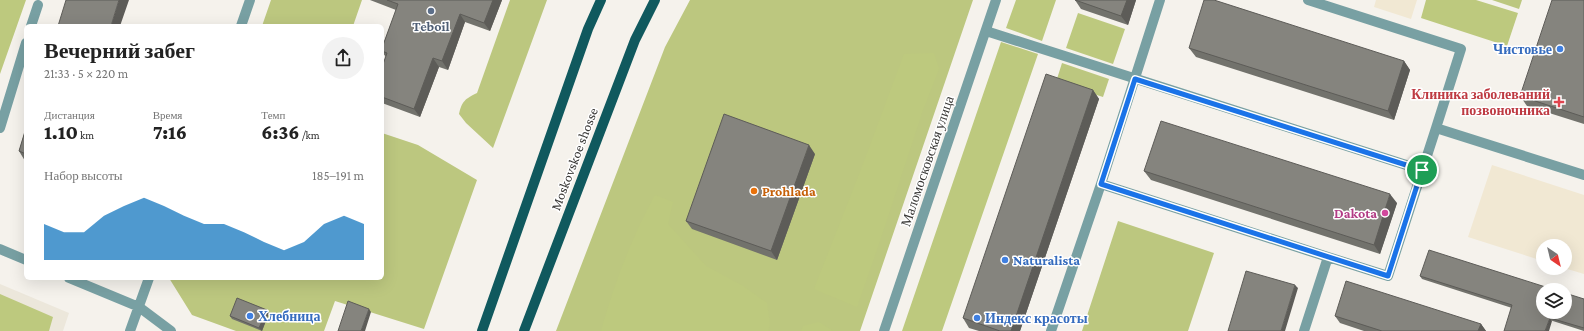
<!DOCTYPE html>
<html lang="ru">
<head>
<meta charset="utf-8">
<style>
  :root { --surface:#fff; --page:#f2f2f2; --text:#222; --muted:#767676; --accent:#066fbb }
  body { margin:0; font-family:"Crimson Pro",serif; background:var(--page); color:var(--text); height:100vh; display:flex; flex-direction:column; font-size:15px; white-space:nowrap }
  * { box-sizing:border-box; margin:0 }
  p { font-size:13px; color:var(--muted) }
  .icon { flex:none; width:22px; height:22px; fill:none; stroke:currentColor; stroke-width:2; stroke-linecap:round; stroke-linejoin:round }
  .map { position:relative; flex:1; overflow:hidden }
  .panel { position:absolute; left:24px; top:24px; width:360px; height:256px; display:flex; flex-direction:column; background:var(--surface); border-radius:6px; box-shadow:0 4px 16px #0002 }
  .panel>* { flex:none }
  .needle { width:26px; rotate:145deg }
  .controls { position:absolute; left:1536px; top:239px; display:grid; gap:8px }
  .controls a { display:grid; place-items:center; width:36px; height:36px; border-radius:50%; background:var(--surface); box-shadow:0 4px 16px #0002; font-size:20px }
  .pin { position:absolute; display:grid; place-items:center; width:34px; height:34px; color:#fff; margin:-17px; border:2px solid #fff; border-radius:50%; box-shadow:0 1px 4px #0007 }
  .round { display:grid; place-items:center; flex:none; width:42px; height:42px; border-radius:21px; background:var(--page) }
  .headline { display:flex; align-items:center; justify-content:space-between; height:68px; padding:0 20px }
  h1 { font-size:22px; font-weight:800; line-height:30px }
  .stats { display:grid; grid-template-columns:repeat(3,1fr); gap:6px; height:68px; padding:4px 20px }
  .stats div { display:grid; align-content:center }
  .stats b { font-size:20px; font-weight:800 }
  .stats small { font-size:11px; font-weight:400 }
  .stats p { font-size:11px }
  .chart { height:112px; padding:8px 20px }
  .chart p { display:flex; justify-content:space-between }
  .chart svg { width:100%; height:72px; margin-top:4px; fill:var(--accent); opacity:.7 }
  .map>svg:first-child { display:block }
  .built { fill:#ece7db }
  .industrial { fill:#f1e8d3 }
  .green { fill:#bcc77f }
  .forest { fill:#bdc97e }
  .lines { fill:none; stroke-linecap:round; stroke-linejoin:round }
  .minor { stroke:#78a0a3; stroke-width:10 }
  .major { stroke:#10595e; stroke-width:10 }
  .wall { fill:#72726c }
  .shaded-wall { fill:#5d5c58 }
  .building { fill:#85847e; stroke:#5d5c58 }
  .route-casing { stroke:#fff; stroke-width:8 }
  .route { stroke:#1a73e8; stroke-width:5 }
  .service-dot { fill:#5c6f8a; stroke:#fff; stroke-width:1.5 }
  .shop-dot { fill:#3f7fe0; stroke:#fff; stroke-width:1.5 }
  .health-dot { fill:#e0444e; stroke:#fff; stroke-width:1.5 }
  .food-dot { fill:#e8710a; stroke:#fff; stroke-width:1.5 }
  .hotel-dot { fill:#d1479c; stroke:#fff; stroke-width:1.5 }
  .labels { text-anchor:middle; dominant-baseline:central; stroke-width:3; stroke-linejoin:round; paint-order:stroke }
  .service-label { font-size:14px; font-weight:bold; fill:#4e5e75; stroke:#fff }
  .shop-label { font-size:14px; font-weight:bold; fill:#366cbe; stroke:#fff; text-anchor:start }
  .health-label { font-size:14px; font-weight:bold; fill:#be3a42; stroke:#fff; text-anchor:end }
  .street-label { font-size:14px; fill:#393836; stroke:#fff }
  .food-label { font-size:14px; font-weight:bold; fill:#c56008; stroke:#fff; text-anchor:start }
  .hotel-label { font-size:14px; font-weight:bold; fill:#b23c85; stroke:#fff; text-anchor:end }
</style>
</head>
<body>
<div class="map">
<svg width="1584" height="331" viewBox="0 0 1584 331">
  <rect width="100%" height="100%" fill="#f5f2ec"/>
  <path class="built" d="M0,284l69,29 -6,18h-63z"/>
  <path class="industrial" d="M1376,0h41l-6,19 -37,-12z
    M1492,165l92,30v79l-20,-6h1v-22h-22v15l-75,-24z"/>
  <path class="green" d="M271,0h91l-9,26h-91z
    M510,0h37l-54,148 -27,-25 -7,-9c3,-13 6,-15 18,-21z
    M690,0h283l-113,331h-304l109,-284z
    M1492,0h30l-3,9z
    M1062,63l47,16 -6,18 -47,-15z
    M382,133l36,12 59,35 -53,149 -89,-28 -11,30h-88l-44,-16 -23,-37h213z
    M1118,221l96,32 -26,78h-106z"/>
  <path class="forest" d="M0,0h26l-26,74z
    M1016,0h40l-14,41 -36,-13z
    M1426,0h50l42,13 -11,33 -86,-28z
    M1078,13l47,16 -12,35 -47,-16z
    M1001,42l37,12 -96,277h-40z
    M934,53l5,16 -16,41 -42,128 -24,69 -43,-18 48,-122 42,-113z
    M655,195l18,7 -5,22 38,42 37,20 24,17 3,21 -2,7h-167c13,-47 31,-94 54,-136z
    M0,294l53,23 -4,14h-49z
    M819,322l14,9h-32l2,-5z"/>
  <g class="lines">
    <path class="minor" d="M1308,0l153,49 -25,79
      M31,26l7,-21
      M241,26l9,-26
      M986,31l436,139
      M0,128l26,-85
      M1101,184l227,73
      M0,249l26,11
      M69,278l70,29 32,24
      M130,331l19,-53
      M884,331l112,-331
      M1051,331l50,-147 59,-184
      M1304,331l24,-74 60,19 48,-148 148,47"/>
    <path class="major" d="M482,331l106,-302 13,-29
      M524,331l111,-291 20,-40"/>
  </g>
  <path class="wall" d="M370,0h132l-12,31 -25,-9 -17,48 -9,-3 -19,50 -38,-14v-36l4,-10 -4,-5v-4l14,-38z
    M1075,0h61l-8,25 -47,-16z
    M1584,0v124l-57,-18 -7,-10z
    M1189,48l215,13 6,9 -16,50 -198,-63z
    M1093,90l6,9 -79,232h-41l-10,-3 -6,-10z
    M26,128v33h-1l-6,-10z
    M815,154l-38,106 -85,-31 -6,-8z
    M1144,171l253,32 -17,51 -229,-74z
    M1420,276l164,23v32l-162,-52z
    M269,313l-7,18 -30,-12 -2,-3z
    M1335,316l146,8 5,7h-122l-24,-8z"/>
  <path class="shaded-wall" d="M119,0h10l-9,26h-9z
    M493,0h9l-12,31 -6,-8z
    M1127,0h9l-8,25 -7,-9z
    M460,14l5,8 -17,48 -6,-9z
    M433,58l6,9 -19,50 -6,-8z
    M1404,61l6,9 -16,50 -6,-9z
    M1093,90l6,9 -79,232h-9z
    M809,145l6,9 -38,106 -6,-9z
    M1390,194l7,9 -17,51 -6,-9z
    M1295,285l3,3 -13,43h-4z
    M369,309l2,3 -6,19h-4z
    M267,310l2,3 -7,18 -3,-3z
    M1550,318l2,3 -3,10h-4z
    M1481,324l5,7h-8z"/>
  <path class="building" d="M66,0h53l-8,26h-53z
    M387,0h106l-9,23 -24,-9 -18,47 -9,-3 -19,51 -32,-12v-30l5,-14 -5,-2v-3l16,-44z
    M1075,0h52l-6,16z
    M1204,0h10l190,61 -16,50 -199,-63z
    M1552,0h32v117l-64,-21z
    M1046,74l47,16 -82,241h-11l-37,-13z
    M724,114l85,31 -38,106 -85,-30z
    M1161,121l229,73 -16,51 -230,-74z
    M26,128v26l-7,-3z
    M1429,250l126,40h-12v22h22v-19l19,6v29l-34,-10 -5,13h-41l8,-26 -92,-29z
    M1246,271l49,14 -14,46h-53z
    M1346,281l135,43 -3,7h-96l-47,-15z
    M237,298l30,12 -8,18 -29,-12z
    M348,301l21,8 -8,22h-23z"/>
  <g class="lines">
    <g class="route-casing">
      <path id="route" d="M1135,79l287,91 -34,106 -287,-92z"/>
    </g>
    <use href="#route" class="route"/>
  </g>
  <circle class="service-dot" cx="431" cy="11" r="4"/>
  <g class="shop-dot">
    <circle cx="1560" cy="49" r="4"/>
    <circle cx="1005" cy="260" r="4"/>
    <circle cx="250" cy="316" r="4"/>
    <circle cx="977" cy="318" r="4"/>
  </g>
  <path class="health-dot" d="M1557 96h4v4h4v4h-4v4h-4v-4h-4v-4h4z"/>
  <circle class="food-dot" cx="754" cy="191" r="4"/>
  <circle class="hotel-dot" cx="1385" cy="213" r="4"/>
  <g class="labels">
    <g class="service-label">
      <text x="431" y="26">Teboil</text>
    </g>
    <g class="shop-label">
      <text x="1552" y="49" text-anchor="end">Чистовье</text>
      <text x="1013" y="260">Naturalista</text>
      <text x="258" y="316">Хлебница</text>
      <text x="985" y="318">Индекс красоты</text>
    </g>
    <g class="health-label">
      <text x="1550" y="94">Клиника заболеваний<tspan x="1550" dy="16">позвоночника</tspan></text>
    </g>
    <g class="street-label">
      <text transform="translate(574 159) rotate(-69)">Moskovskoe shosse</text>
      <text transform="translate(927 161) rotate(-71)">Маломосковская улица</text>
    </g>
    <g class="food-label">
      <text x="762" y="191">Prohlada</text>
    </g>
    <g class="hotel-label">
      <text x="1377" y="213">Dakota</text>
    </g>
  </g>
</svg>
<div class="controls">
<a><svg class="needle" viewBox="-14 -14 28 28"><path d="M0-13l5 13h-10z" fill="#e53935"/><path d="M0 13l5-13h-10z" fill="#767676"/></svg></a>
<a><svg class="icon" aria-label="layers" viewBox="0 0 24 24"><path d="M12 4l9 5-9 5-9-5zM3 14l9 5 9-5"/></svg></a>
</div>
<div class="pin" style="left:1422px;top:170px;background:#1e9e55"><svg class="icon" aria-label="arrive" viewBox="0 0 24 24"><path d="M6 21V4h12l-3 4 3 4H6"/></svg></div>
<section class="panel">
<div class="headline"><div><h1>Вечерний забег</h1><p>21:33 · 5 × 220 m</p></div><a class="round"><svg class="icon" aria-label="share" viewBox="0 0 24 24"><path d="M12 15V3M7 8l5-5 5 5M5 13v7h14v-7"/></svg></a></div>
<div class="stats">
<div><p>Дистанция</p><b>1.10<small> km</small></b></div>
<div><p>Время</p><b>7:16</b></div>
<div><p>Темп</p><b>6:36<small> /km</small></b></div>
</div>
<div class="chart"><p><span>Набор высоты</span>185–191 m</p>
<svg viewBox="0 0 160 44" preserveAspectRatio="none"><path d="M0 44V22L10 27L20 27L30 17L40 11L50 6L60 11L70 17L80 22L90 22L100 27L110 33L120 38L130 33L140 22L150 17L160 22V44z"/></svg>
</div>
</section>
</div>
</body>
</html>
